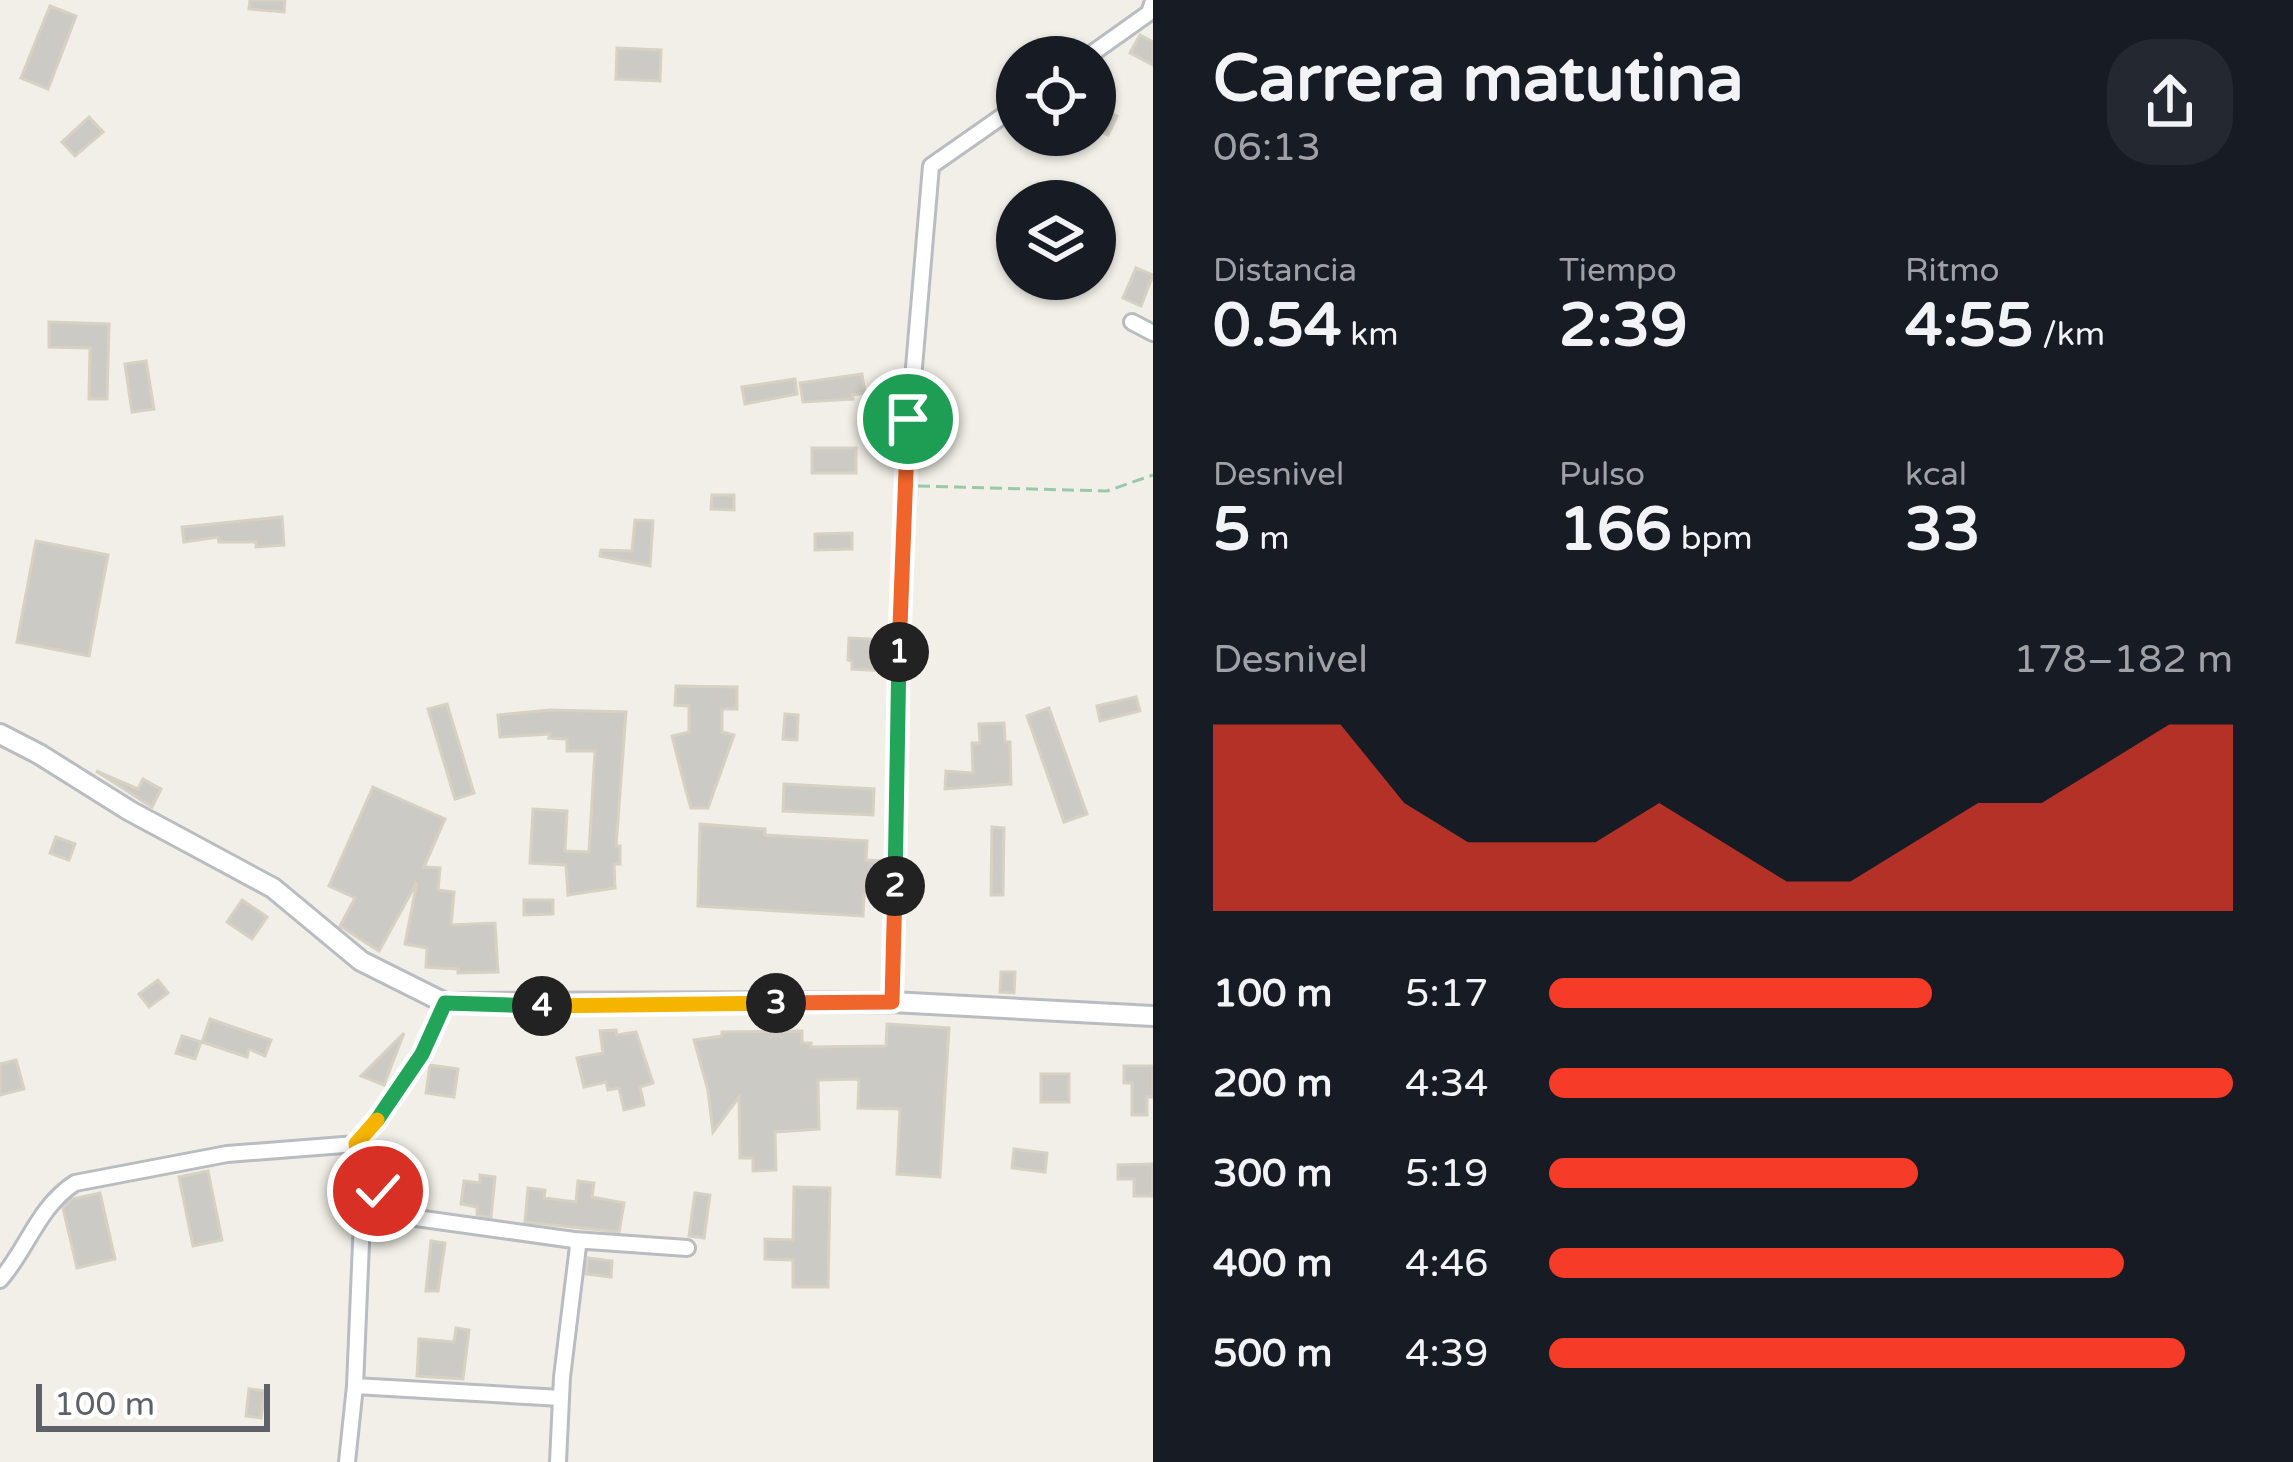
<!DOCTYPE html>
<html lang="es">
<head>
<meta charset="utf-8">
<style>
  :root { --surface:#171b24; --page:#242831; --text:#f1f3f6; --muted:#9ea1a6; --accent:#f63b28 }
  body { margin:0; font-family:"Varela Round",sans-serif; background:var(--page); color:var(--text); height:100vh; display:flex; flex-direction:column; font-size:45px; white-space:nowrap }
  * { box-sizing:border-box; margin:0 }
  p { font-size:39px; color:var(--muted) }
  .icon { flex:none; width:66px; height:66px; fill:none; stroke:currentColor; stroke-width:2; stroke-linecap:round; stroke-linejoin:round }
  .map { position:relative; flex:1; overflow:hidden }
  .details { display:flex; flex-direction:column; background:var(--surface); width:1140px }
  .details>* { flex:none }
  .tools { position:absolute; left:996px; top:36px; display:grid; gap:24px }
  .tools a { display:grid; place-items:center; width:120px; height:120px; border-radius:50%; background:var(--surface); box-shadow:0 3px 9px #0004; font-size:60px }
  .scale { position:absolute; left:36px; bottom:30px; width:234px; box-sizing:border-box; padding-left:12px; border:6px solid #5e6268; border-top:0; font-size:33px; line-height:42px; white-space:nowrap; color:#5e6268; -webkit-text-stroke:9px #fff; paint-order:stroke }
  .pin { position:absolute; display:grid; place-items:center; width:102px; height:102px; color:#fff; margin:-51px; border:6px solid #fff; border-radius:50%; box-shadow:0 3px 12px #0007 }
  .km { position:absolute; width:60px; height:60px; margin:-30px; border-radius:50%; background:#222; color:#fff; font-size:33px; line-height:60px; text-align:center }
  .round { display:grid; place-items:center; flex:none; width:126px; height:126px; border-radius:48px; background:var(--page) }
  .head { display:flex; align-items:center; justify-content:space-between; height:204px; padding:0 60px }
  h1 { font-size:66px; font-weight:700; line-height:90px }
  .stats { display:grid; grid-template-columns:repeat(3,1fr); gap:18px; height:204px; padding:12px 60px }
  .stats div { display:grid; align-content:center }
  .stats b { font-size:60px; font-weight:700 }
  .stats small { font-size:33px; font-weight:400 }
  .stats p { font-size:33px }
  .chart { height:336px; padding:24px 60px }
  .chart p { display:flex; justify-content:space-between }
  .chart svg { width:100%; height:216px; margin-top:12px; fill:var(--accent); opacity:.7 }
  ul { padding:0 60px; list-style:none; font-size:39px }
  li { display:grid; grid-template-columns:192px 144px 1fr; align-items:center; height:90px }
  li i { height:30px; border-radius:15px; background:var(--accent) }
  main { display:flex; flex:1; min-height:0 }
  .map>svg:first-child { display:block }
  .building { fill:#cccac4; stroke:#d7d1c4; stroke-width:3 }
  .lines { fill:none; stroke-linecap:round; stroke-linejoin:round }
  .minor-casing { stroke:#b9bcc1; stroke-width:20 }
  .tertiary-casing { stroke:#b9bcc1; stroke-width:24 }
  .path { stroke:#99c9a8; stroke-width:3; stroke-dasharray:12 6; stroke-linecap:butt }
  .minor { stroke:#fff; stroke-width:14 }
  .tertiary { stroke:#fff; stroke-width:18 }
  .split-1-casing { stroke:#fff; stroke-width:24 }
  .split-2-casing { stroke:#fff; stroke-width:24 }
  .split-3-casing { stroke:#fff; stroke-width:24 }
  .split-4-casing { stroke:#fff; stroke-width:24 }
  .split-5-casing { stroke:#fff; stroke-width:24 }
  .split-6-casing { stroke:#fff; stroke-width:24 }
  .split-1 { stroke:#f0652b; stroke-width:15 }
  .split-2 { stroke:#22a559; stroke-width:15 }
  .split-3 { stroke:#f0652b; stroke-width:15 }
  .split-4 { stroke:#f5b400; stroke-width:15 }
  .split-5 { stroke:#22a559; stroke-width:15 }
  .split-6 { stroke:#f5b400; stroke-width:15 }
</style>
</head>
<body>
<main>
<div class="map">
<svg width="1153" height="1462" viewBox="0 0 1153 1462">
  <rect width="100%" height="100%" fill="#f1efe7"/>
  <path class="building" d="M250,0h35l-1,12 -35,-3z
    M50,6l26,10 -28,73 -27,-11z
    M1140,35l13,7v23l-23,-12z
    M617,48l44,2 -1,31 -44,-2z
    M1102,109l15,7 -9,19 -13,-6z
    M89,117l14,15 -28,24 -13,-14z
    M1136,268l17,7 -12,31 -18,-8z
    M49,322l60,2 -2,75h-18l1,-51 -41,-1z
    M146,361l8,48 -22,3 -7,-48z
    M862,374l3,19 -13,2 1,4 -50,3 -3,-19z
    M795,379l2,15 -52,10 -3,-17z
    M812,448h44v25h-44z
    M712,495h22v15l-23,-1z
    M282,517l2,28 -28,2v-5h-37l-1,-5 -34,5 -2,-15z
    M635,520l18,1 -3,45 -50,-10 1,-6 31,1z
    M852,533v16l-37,1v-16z
    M36,541l72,14 -19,101 -72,-14z
    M849,638l38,2 -2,31 -33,-2v-8l-4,-1z
    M676,686l61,1v22h-15v23l12,3 -26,73h-17l-5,-17 -14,-55 17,-4v-26l-14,-1z
    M1136,697l4,14 -40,10 -3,-15z
    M447,704l27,89 -19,6 -27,-90z
    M1049,708l38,106 -23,8 -37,-106z
    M550,710l76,2 -10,134h4v18h-6l1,24 -47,7 -2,-30 -36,-2 3,-54 34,2 -2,40 24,1 6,-101h-28v-12l-18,-1 1,-4 -50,3 -2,-22z
    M785,714l13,1 -1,25 -14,-1z
    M1004,723l1,19h5l1,42 -66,5 1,-18 27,2 -1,-30h8l-1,-19z
    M96,771l42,18 5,-10 18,10 -9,18z
    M784,784l90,5 -1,26 -90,-4z
    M373,787l72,32 -21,48 16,1 -2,22 16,2 -3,33 44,-2 3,49 -40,1v-4l-32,-2 1,-19 -22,-4 12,-62 -38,69 -39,-25 15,-28 -26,-12z
    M700,824l65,5v6l102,6 -1,19 16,1 -2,35 -16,-1 -1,21 -165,-10z
    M992,827l12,1 -1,67h-12z
    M56,837l19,7 -6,16 -19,-7z
    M242,900l25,17 -15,22 -25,-17z
    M524,900h29v14l-29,1z
    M1001,972h14l-1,21 -14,-1z
    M158,980l10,13 -19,14 -10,-13z
    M210,1019l61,21 -6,16 -16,-7 -2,8 -45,-15z
    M887,1024l62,4 -9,149 -43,-3 3,-65 -42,-1 1,-29 -41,1 1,49 -44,3 1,38 -23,1v-13h-13l-1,-61 -26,35 -5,-42 -14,-50 28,-4v-4l80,-1v12h9v4l75,-1z
    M616,1030l1,5 19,-3 17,51 -13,4 4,18 -20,5 -5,-22 -11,2 -2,-8 -22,5 -7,-29 26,-5 -3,-22z
    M404,1033l-20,52 -23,-9z
    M182,1036l19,6 -6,17 -19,-6z
    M16,1060l8,29 -24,6v-31z
    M430,1065l28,4 -4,28 -28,-4z
    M1124,1066h29v31h-6v18h-15v-32h-8z
    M1041,1074h28v28h-28z
    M1014,1149l33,4 -2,19 -33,-4z
    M1153,1164l-1,32h-18v-17h-16v-14z
    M208,1171l14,69 -29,6 -14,-69z
    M480,1175l15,2 -4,40 -14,-2v-8l-16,-3 3,-23 16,2z
    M578,1181l16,2 -2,14 32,6 -5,29 -94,-10 3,-34 17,2 -1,8 32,4z
    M794,1187l36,1 -2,99h-35v-27l-28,-1v-20l28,1z
    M100,1193l15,66 -38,9 -14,-60 9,-9z
    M695,1193l15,2 -6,43 -15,-2z
    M431,1241l14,2 -7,48h-12z
    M588,1258l24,3 -1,16 -25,-3z
    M456,1328l13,2 -6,49 -46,-3 2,-37 35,3z
    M249,1389l16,2 -4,27 -15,-2z"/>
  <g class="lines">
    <g class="minor-casing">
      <path id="minor" d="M1087,57l62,-44 4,-12
        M1132,322l21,11
        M892,1002l12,-516 27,-320 86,-60
        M356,1144l8,28 14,19 31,26 165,23 113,8
        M0,1280c28,-32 38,-73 75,-97l152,-29 129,-10c39,-42 65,-89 89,-141
        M355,1386l206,12
        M347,1462l8,-76 9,-214
        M558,1462l4,-85 16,-131 -4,-6"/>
    </g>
    <g class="tertiary-casing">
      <path id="tertiary" d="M0,734l39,20 91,57 143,77 88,73 84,42 447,-1 261,14"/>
    </g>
    <path class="path" d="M918,486l189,5 46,-16"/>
    <use href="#minor" class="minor"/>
    <use href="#tertiary" class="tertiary"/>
  </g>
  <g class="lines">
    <g class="split-1-casing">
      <path id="split-1" d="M899,652l9,-233"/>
    </g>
    <g class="split-2-casing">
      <path id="split-2" d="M895,886l4,-234"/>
    </g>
    <g class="split-3-casing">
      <path id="split-3" d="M776,1003l116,-1 3,-116"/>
    </g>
    <g class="split-4-casing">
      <path id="split-4" d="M542,1006l234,-3"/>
    </g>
    <g class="split-5-casing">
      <path id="split-5" d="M377,1120l45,-66 23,-51 97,3"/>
    </g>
    <g class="split-6-casing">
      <path id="split-6" d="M377,1120l-21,24 8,28 14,19"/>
    </g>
    <use href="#split-1" class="split-1"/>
    <use href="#split-2" class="split-2"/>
    <use href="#split-3" class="split-3"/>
    <use href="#split-4" class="split-4"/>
    <use href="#split-5" class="split-5"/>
    <use href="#split-6" class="split-6"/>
  </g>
</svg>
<div class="tools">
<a><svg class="icon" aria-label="locate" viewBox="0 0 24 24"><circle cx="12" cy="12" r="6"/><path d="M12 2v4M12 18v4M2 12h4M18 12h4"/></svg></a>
<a><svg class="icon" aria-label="layers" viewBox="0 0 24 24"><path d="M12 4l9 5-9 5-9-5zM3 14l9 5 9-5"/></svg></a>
</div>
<div class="scale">100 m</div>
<div class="pin" style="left:908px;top:419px;background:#1e9e55"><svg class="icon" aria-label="arrive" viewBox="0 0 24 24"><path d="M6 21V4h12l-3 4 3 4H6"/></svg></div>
<div class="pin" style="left:378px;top:1191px;background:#d93025"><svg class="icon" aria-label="check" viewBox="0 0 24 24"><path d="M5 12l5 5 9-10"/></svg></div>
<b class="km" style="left:899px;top:652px">1</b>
<b class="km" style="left:895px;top:886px">2</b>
<b class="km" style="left:776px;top:1003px">3</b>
<b class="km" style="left:542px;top:1006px">4</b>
</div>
<section class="details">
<div class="head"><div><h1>Carrera matutina</h1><p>06:13</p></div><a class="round"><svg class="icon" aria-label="share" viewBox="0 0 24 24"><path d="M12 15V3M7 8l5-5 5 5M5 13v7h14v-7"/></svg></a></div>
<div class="stats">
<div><p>Distancia</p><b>0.54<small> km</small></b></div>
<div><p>Tiempo</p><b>2:39</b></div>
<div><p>Ritmo</p><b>4:55<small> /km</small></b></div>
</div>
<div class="stats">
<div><p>Desnivel</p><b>5<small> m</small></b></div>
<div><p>Pulso</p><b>166<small> bpm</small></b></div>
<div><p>kcal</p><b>33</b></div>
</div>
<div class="chart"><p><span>Desnivel</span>178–182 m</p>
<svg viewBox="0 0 160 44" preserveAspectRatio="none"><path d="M0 44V6L10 6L20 6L30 22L40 30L50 30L60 30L70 22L80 30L90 38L100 38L110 30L120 22L130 22L140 14L150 6L160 6V44z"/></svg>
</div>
<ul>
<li><b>100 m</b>5:17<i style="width:56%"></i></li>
<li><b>200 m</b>4:34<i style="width:100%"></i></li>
<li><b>300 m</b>5:19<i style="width:54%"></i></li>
<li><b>400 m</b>4:46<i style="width:84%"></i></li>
<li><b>500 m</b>4:39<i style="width:93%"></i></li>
</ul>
</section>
</main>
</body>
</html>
